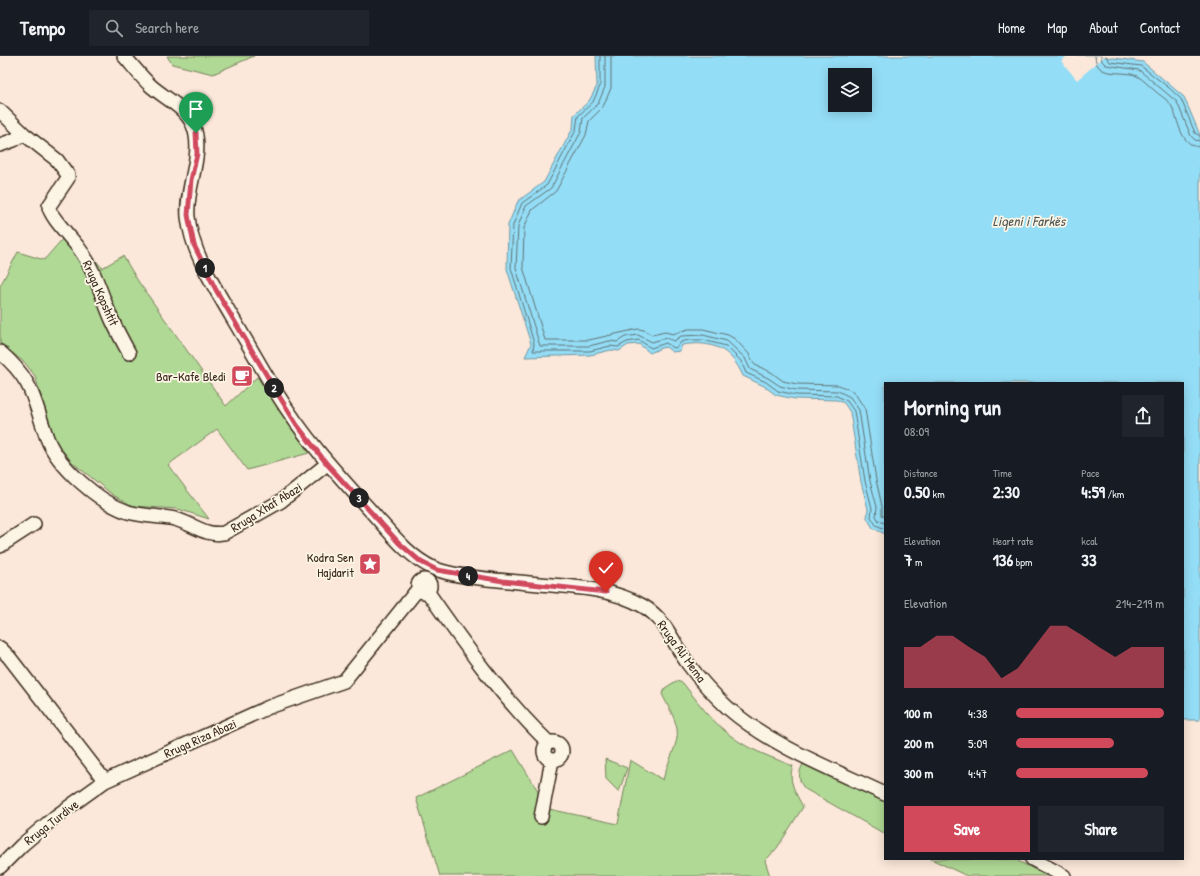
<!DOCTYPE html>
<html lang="en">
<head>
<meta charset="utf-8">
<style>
  :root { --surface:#171b24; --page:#20242c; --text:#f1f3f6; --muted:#9ea1a6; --line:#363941; --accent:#d1495b }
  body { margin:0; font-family:"Patrick Hand",sans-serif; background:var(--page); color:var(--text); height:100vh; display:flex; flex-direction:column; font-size:15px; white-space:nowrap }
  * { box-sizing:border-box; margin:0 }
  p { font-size:13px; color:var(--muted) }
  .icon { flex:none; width:22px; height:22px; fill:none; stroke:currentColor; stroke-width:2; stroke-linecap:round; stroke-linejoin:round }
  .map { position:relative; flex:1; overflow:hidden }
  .drawer { position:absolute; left:884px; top:326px; width:300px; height:478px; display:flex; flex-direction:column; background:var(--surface); border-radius:0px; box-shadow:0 2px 10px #0003 }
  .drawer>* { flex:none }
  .tools { position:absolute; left:828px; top:12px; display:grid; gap:8px }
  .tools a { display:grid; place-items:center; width:44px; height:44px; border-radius:0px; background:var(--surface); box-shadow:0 2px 10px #0003; font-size:20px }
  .pin { position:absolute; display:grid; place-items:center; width:34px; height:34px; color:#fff; margin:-41px -17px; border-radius:50% 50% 50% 0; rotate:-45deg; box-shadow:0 0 4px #0007 }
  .pin .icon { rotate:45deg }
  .km { position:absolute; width:20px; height:20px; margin:-10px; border-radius:50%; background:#222; color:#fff; font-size:11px; line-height:20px; text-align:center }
  .round { display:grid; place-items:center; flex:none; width:42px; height:42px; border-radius:0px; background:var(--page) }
  .head { display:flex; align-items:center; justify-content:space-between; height:68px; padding:0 20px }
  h1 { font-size:22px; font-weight:800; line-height:30px }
  .metrics { display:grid; grid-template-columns:repeat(3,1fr); gap:6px; height:68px; padding:4px 20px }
  .metrics div { display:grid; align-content:center }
  .metrics b { font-size:17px; font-weight:800 }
  .metrics small { font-size:11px; font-weight:400 }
  .metrics p { font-size:11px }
  .chart { height:112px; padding:8px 20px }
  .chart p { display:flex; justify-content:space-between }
  .chart svg { width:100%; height:72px; margin-top:4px; fill:var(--accent); opacity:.7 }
  .cta { display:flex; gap:8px; margin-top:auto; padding:8px 20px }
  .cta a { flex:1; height:46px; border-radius:0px; background:var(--accent); color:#fff; font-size:16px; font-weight:800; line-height:46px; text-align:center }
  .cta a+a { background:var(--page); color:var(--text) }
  ul { padding:0 20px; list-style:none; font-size:13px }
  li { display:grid; grid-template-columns:64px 48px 1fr; align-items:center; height:30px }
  li i { height:10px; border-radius:5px; background:var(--accent) }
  header { display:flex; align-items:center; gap:24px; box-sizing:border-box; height:56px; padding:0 20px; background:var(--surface); border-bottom:1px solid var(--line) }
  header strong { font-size:19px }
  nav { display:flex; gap:22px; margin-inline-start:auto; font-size:14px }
  .search { width:280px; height:36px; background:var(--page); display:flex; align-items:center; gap:10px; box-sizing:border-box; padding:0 14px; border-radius:0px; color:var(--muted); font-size:15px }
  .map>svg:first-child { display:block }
  .green { fill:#b0d995; stroke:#76825a }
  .water { fill:#94ddf6; stroke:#7095a0; fill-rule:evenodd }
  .pier { fill:#fbe8da }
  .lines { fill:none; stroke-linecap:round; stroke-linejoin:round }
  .shore { stroke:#5f7274; stroke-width:1 }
  .minor-casing { stroke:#3b2a1e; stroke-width:16 }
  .minor { stroke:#fcf5e5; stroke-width:13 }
  .route-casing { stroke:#fff; stroke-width:8 }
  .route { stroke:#d1495b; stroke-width:5 }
  .labels { text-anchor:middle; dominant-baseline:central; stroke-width:3.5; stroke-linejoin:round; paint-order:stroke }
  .street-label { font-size:13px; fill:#3b2a1e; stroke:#fcf5e5 }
  .poi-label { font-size:13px; fill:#3b2a1e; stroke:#fcf5e5; text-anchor:end }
  .water-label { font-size:14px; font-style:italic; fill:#515754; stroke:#fcf5e5 }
</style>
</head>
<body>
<header>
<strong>Tempo</strong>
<div class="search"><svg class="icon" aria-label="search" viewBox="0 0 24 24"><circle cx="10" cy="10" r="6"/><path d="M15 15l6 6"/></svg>Search here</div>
<nav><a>Home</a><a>Map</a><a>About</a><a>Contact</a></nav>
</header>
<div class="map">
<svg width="1200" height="820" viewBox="0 0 1200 820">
  <rect width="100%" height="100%" fill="#fbe8da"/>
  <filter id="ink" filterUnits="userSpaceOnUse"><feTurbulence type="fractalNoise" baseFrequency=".025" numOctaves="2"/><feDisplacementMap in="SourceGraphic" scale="8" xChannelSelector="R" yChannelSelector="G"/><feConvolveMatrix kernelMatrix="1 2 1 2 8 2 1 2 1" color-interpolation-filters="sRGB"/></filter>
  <g filter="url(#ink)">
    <path class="green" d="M167,0h87l-41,18 -41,-10z
      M71,173l31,39 21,-12 15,25 88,125 31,-29 52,76 -62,17 -30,-41 -49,36 41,54 -31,-10 -45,-3 -20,-11 -41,-33 -17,-21 -20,-65 -10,-13 -25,-20v-57l18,-34 26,8z
      M676,625l7,2c19,25 37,49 65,64 14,7 30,13 45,19 -6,15 4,29 10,41l-26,41 -12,13 5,15h-330l-24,-78 97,-48 36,59 69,15 12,-64 33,20c3,-15 17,-38 14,-51 -2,-12 -10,-24 -15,-35l3,-6z
      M605,703l22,9 -8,24 -13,-13z
      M803,708l82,36v34l-80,-45c-7,-8 -7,-16 -2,-25z
      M931,803h83l34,17h-81z"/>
    <path class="water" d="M596,0h503l44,6 41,35 16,38v585h-17v-337h-298v151l-12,-6 -6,-10 1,-9 -7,-27 -11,-70 -6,-9 -7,-3 -42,-1 -19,-4 -12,-9 -21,-10c-12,-27 -30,-36 -61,-31l-2,6 -8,1 -6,-5 -5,1 -11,5 -11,-9 -11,1 -9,6 -8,-1 -21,5 -65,2 6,-13 -24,-75 1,-44 10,-24 26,-19 29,-54 1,-13 15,-14 8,-15zM835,19h30v30h-30z"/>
    <path class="pier" d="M1067,0h38l-28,24 -16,-19z"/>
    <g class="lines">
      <path class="shore" d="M600,0v30l-7,16 -15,14 -2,14 -29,55 -25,18 -9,22 -2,43 23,75 -1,8h57l20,-5 8,1 9,-5 12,-2 12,8 15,-5 8,5 3,-1 4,-5 8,-2h14l23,6 15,15 5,12 20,9 12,9 18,4 41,1 10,5 7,10 11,70 7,27 -1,9 5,8 9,4
        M605,0v31l-7,17 -15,14 -2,14 -30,56 -25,18 -8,20 -2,42 24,78h49l20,-5 8,1 8,-5 13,-2 14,7 14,-4 8,3 7,-5 22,-1 24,6 18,17 5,11 18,9 12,8 16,4 42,1 12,6 9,13 11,71 7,26 -1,9 3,5 6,2
        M611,0v32l-8,19 -14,14 -3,14 -30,56 -24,19 -8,18 -1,39 22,73h44l49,-11 6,1 8,5 13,-3 8,2 15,-5h15l25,6 7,4 14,15 6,11 16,7 12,9 14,3 42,1 15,7 11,17 11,71 6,26v9l3,2
        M1095,0c1,24 28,13 42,20 6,3 12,10 17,14 5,5 15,10 18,17 7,14 8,39 28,40
        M1101,0l1,5 4,4 33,5 25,21 13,11 14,34 4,4 5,1
        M1106,0l4,6 31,4 27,21 13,12 14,34 5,3"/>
      <g class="minor-casing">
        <path id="minor" d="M124,0c9,10 17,21 27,30 15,13 34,21 42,39 12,29 -8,62 -5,92 4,36 26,69 44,100 15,25 29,50 44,75 30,49 64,85 101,126 17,19 33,39 56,50 19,9 64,12 86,14 40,5 88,3 124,24 24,14 30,38 46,59 11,15 25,30 39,43 45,39 104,61 157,86
          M0,55l24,23 33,26 11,15v3l-19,28c-1,8 23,33 29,41 17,22 23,48 34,73 5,11 11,22 17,33
          M0,89l14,-5 10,-6
          M0,296c34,29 33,47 47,86 11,29 52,64 81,74 14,4 28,4 42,6 20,3 34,19 54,15l57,-32 46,-37
          M0,490l34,-22
          M418 530a6 6 0 1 1 12 0a6 6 0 1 1-12 0Z
          M427,535c37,53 75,107 122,152
          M0,592l9,9 96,124
          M544 695a9 9 0 1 1 18 0a9 9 0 1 1-18 0Z
          M541,761l11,-57
          M1032,803l32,17
          M0,811l22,-22 33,-28 50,-36 164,-74 75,-26 74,-92"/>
      </g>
      <use href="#minor" class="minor"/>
    </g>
  </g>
  <g class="lines" filter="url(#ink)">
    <g class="route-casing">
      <path id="route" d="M196,77l1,21 -6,26 -3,35 6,30 22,45 60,101 21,34 30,39 72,79 22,19 16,8 66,11 103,11"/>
    </g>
    <use href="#route" class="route"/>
  </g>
  <defs>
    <g id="cafe-square" transform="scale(1.15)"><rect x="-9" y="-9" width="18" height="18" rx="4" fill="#d1495b" stroke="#fcf5e5"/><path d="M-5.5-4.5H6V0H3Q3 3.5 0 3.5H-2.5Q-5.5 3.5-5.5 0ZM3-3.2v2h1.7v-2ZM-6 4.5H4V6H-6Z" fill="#fff"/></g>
    <g id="sight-square" transform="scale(1.15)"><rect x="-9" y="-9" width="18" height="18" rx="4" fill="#d1495b" stroke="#fcf5e5"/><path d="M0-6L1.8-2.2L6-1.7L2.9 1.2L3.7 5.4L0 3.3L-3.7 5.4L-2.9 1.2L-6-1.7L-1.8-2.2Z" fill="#fff"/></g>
  </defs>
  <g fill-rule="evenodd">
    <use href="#cafe-square" x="242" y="320"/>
    <use href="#sight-square" x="370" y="508"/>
  </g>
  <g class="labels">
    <g class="street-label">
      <text transform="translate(101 237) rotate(66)">Rruga Kopshtit</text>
      <text transform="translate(266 451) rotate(-32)">Rruga Xhaf Abazi</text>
      <text transform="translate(682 595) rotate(54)">Rruga Ali Mema</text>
      <text transform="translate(200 682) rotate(-24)">Rruga Riza Abazi</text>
      <text transform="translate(51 766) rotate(-38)">Rruga Turdive</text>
    </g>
    <g class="poi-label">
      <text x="226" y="320">Bar-Kafe Bledi</text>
      <text x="354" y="501">Kodra Sen<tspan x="354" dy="15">Hajdarit</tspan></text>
    </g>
    <g class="water-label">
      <text x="1029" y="164">Liqeni i Farkës</text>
    </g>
  </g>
</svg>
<div class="tools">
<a><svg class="icon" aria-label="layers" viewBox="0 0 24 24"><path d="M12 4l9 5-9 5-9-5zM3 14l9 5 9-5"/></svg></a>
</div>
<div class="pin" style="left:196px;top:77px;background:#1e9e55"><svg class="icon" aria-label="arrive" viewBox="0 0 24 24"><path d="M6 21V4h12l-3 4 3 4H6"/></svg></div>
<div class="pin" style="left:606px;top:536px;background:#d93025"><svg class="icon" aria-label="check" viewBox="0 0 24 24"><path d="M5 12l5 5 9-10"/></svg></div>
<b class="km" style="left:205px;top:212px">1</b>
<b class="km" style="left:274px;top:332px">2</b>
<b class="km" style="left:359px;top:442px">3</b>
<b class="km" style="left:468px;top:520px">4</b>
<section class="drawer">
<div class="head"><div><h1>Morning run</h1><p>08:09</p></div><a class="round"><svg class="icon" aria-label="share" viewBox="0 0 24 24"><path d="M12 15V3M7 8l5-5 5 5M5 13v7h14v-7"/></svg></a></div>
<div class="metrics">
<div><p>Distance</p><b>0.50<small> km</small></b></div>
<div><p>Time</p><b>2:30</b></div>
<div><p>Pace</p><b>4:59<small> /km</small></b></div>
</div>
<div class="metrics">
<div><p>Elevation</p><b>7<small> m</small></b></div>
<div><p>Heart rate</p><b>136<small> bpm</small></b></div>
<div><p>kcal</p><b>33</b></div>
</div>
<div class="chart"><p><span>Elevation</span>214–219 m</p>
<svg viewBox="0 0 160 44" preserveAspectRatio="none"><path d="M0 44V19L10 19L20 12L30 12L40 19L50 25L60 38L70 32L80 19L90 6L100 6L110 12L120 19L130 25L140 19L150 19L160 19V44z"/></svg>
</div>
<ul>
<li><b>100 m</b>4:38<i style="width:100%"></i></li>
<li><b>200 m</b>5:09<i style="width:66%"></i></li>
<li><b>300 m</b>4:47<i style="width:89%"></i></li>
</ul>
<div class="cta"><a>Save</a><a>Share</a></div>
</section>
</div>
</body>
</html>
